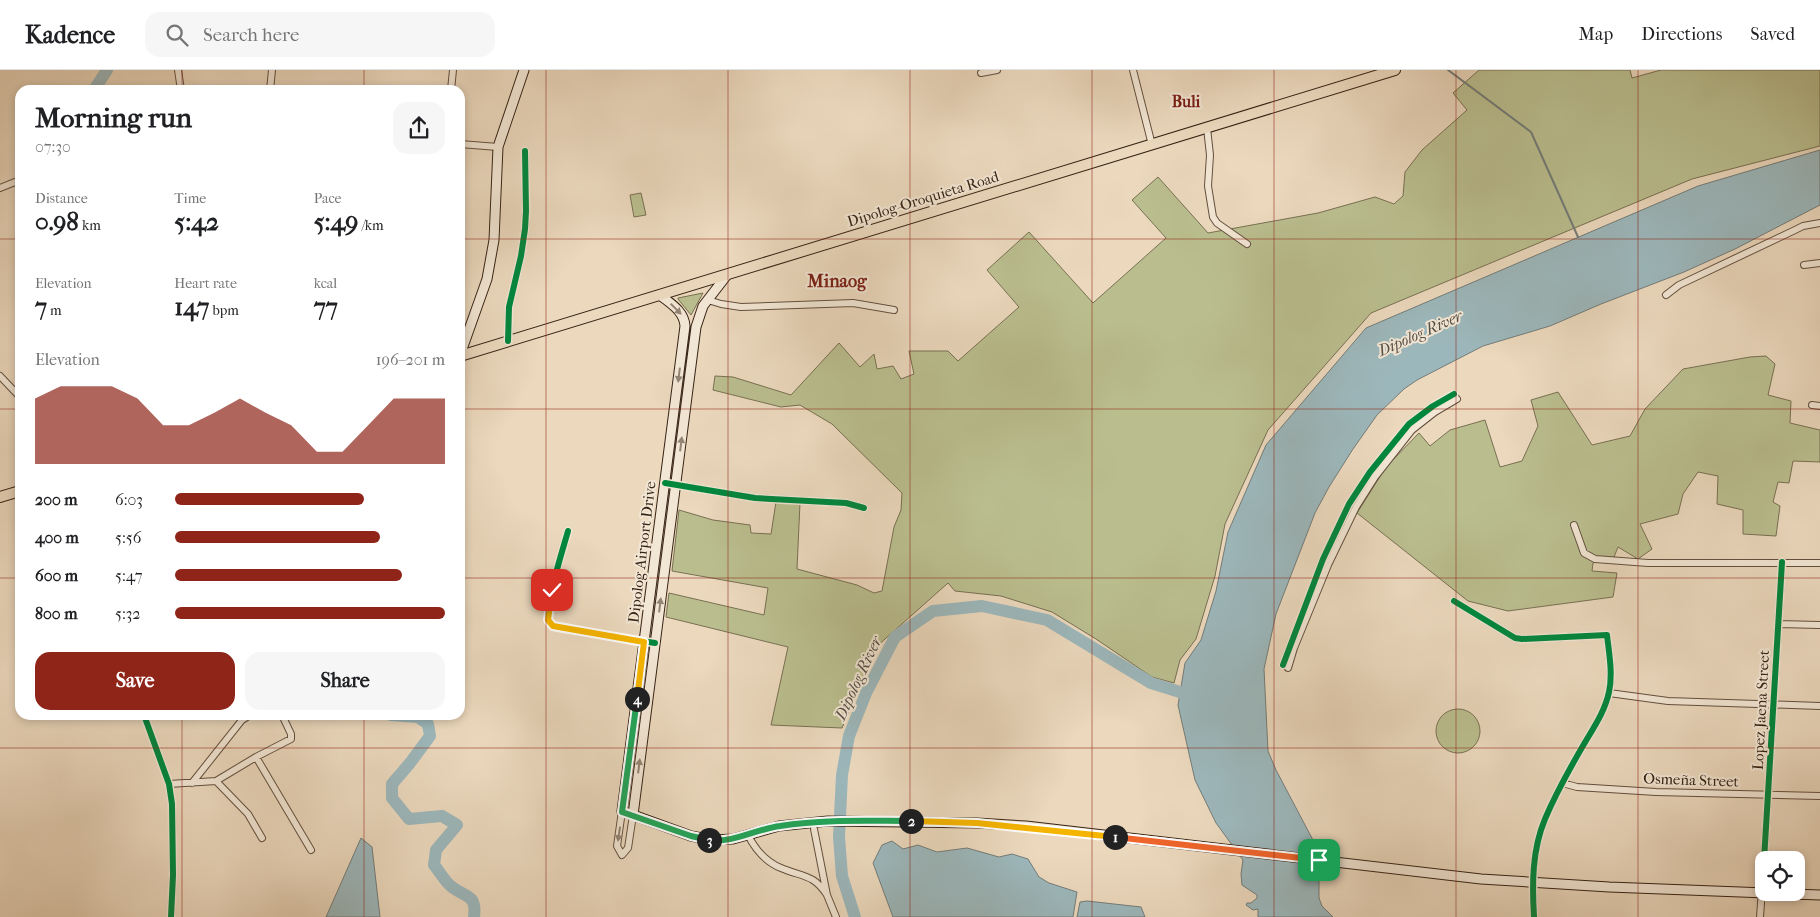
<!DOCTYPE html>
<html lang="en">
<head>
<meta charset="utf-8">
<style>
  :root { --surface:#fff; --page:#f6f6f6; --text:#202124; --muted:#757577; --line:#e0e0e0; --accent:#8f2418 }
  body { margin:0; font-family:"IM FELL French Canon",serif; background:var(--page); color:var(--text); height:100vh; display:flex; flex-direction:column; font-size:19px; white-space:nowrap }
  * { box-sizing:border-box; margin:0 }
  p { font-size:16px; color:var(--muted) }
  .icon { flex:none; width:28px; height:28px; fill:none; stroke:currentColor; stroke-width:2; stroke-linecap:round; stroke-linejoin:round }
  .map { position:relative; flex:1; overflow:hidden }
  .side { position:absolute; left:15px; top:15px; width:450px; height:635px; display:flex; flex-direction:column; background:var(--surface); border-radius:15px; box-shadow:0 2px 8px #0003 }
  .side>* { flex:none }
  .tools { position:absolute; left:1755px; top:781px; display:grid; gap:10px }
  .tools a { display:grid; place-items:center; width:50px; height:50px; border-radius:10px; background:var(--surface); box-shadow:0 2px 8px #0003; font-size:25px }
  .pin { position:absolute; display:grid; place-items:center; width:42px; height:42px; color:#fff; margin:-21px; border-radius:10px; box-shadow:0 2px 8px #0006 }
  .km { position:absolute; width:25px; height:25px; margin:-12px; border-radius:50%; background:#222; color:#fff; font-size:14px; line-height:25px; text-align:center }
  .round { display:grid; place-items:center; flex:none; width:52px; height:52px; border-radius:15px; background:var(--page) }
  .overview { display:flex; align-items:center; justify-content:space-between; height:85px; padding:0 20px }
  h1 { font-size:28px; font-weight:700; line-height:38px }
  .metrics { display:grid; grid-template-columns:repeat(3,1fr); gap:8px; height:85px; padding:5px 20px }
  .metrics div { display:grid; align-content:center }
  .metrics b { font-size:25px; font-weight:700 }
  .metrics small { font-size:14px; font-weight:400 }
  .metrics p { font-size:14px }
  .chart { height:140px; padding:10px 20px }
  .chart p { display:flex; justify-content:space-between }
  .chart svg { width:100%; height:90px; margin-top:5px; fill:var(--accent); opacity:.7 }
  .primary-button { display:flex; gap:10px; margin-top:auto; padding:10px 20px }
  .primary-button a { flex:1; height:58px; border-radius:15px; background:var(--accent); color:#fff; font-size:20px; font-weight:700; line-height:58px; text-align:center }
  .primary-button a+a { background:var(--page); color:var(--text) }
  ul { padding:0 20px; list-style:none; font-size:16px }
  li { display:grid; grid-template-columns:80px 60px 1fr; align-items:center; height:38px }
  li i { height:12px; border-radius:6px; background:var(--accent) }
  header { display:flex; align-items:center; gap:30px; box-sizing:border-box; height:70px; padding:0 25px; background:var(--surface); border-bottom:1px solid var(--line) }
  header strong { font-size:24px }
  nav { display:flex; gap:28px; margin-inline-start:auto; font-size:18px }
  .search { width:350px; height:45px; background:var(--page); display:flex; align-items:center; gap:12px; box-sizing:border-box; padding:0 18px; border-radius:15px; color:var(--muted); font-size:19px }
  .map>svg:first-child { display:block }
  .green { fill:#babe8f; stroke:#787052 }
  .water { fill:#9cb7bb; stroke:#737c79 }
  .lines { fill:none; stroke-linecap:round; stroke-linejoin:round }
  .stream { stroke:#737c79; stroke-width:2 }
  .river { stroke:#9cb7bb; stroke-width:12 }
  .minor-casing { stroke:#63503f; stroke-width:8 }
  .secondary-casing { stroke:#362315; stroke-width:11 }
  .trunk-casing { stroke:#362315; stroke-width:12 }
  .minor { stroke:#f2e6d4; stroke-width:6 }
  .secondary { stroke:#f2e6d4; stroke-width:9 }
  .trunk { stroke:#ebd8bd; stroke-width:10 }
  .cycleway-casing { stroke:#f2e6d4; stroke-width:9 }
  .cycleway { stroke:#00873e; stroke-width:6 }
  .oneway { fill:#948474 }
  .split-1-casing { stroke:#fff; stroke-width:10 }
  .split-2-casing { stroke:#fff; stroke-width:10 }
  .split-3-casing { stroke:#fff; stroke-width:10 }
  .split-4-casing { stroke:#fff; stroke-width:10 }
  .split-5-casing { stroke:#fff; stroke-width:10 }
  .split-1 { stroke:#f0652b; stroke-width:6 }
  .split-2 { stroke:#f5b400; stroke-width:6 }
  .split-3 { stroke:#22a559; stroke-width:6 }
  .split-4 { stroke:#22a559; stroke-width:6 }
  .split-5 { stroke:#f5b400; stroke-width:6 }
  .grid { fill:none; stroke:#8f2418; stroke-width:1; stroke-opacity:0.55 }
  .labels { text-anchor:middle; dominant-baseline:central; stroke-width:4; stroke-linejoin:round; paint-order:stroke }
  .street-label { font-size:15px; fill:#362315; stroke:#f2e6d4 }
  .neighbourhood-label { font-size:16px; font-weight:bold; fill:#7a1f14; stroke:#f2e6d4 }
  .water-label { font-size:16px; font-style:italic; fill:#554f47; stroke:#f2e6d4 }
  .quarter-label { font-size:18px; font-weight:bold; fill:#7a1f14; stroke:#f2e6d4 }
</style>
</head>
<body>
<header>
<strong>Kadence</strong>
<div class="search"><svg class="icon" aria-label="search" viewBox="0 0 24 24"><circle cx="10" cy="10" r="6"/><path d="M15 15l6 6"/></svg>Search here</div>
<nav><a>Map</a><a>Directions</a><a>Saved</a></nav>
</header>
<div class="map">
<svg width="1820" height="847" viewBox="0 0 1820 847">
  <rect width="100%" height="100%" fill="#ebd8bd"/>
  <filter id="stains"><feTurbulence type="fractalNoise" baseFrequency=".004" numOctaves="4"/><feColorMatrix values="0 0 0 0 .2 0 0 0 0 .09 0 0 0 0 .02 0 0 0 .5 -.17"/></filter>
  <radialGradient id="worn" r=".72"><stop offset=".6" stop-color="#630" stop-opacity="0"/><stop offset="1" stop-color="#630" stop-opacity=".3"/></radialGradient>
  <path class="green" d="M1479,0h151l2,8 29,-8h159v76l-128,33 -321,134 -103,117 -43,94 -10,52 -19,63 -16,21 -6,23 -22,-6 -56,-38 -44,-27 -51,-16 -46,-5 -7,-8 -72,64 -34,81 -71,-3 17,-78 -122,-30 3,-24 95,22 4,-27 -96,-17 7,-61 34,10 37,5 1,8 20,1 5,-32 24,1 -3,66 60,16 17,8 8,-2 12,-64 7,-17 1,-17 -70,-69 -32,-19 -19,2 -68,-17 2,-14 18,1 58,18 48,-52 21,24 14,-13 3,15 16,-3 8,13 13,-5 -5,-23h39l10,10 61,-54 -32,-37 42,-38 64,71 73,-65 -34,-38 26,-23 50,56 110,-20 57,-16 19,7 9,-8 2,-24 17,-22 45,-40 -14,-17z
    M641,123l5,22 -12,2 -4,-22z
    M703,223l-12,22 -13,-16v-1z
    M1766,286l9,8 -7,31 23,6 -1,22 30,7v32l-27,-1 -4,22 -11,-1 -5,20 7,4 -4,30 -33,-2v-24l-26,-6 1,-28 -20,-4 -15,22 -5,20 -38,10 12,25 -14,10 -20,-12 -4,10 -21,6 -1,8 25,2 -4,24 -105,14 -40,-10 -111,-88 29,-46 33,-34 11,13 20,-16 35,-10 15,47 22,-6 16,-35 -7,-26 27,-8 34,53 38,-9 15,-27 38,-40 67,-12z
    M1436 661a22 22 0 1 1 44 0a22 22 0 1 1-44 0Z"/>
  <path class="water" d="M1820,80v55l-85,44 -51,23 -83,32 -51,22 -67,20 -66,34 -13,9 -27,26 -24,34 -24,38 -14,26 -39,101 -12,55 4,82 8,19 38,72 5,32v24l3,8 11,11h-75v-8l-5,1 -7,-5 1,-2h4l6,-5v-3l-15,-10 -1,-11 2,-14 -27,-37 -21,-43 -17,-75 7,-42 16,-23 15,-49 12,-59 38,-87 100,-117 332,-142z
    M361,768l11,9 8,70h-54z
    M892,771l11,8 15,-4 19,7 30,-4 32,9 13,-3 16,5 11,18 10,6 28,9 -4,25h-180l-20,-54 9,-18z
    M1087,831l54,6 4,10h-68l3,-15z"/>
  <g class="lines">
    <path class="stream" d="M1448,0l83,62 47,105"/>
    <path class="river" d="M94,20l13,-20
      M391,645l27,2 10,7 2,12 -20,27 -18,21v14l17,21 33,-3 15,9 -21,25 -2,15c6,7 11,17 18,22 14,11 25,7 22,30
      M855,847l-13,-41 -3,-39 3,-62 7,-39 17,-43 29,-56 38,-26 49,-5 65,14 104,63 45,14"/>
    <g class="minor-casing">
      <path id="minor" d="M178,0l3,20
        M1133,0l19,75
        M981,3l16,-3
        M270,20l2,-20
        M451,20l2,-20
        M1207,58l3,27 -2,31 5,31 4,6 30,21
        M460,74l38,3
        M0,118l20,-8
        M1804,195l16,-2
        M1666,225l13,-10 116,-55 8,-4 17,-3
        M708,230l13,4 20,3 112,-4 41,7
        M508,271l1,-34 12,-51 4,-27 1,-18 -1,-60
        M0,306l20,21
        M1812,335l8,1
        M665,413l90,15 91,5 18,5
        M1574,455l10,28 11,6 53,4h172
        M568,461c-5,18 -23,74 -20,89 1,4 5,6 9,8l98,15
        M1454,531l61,37 7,1 85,-4c2,18 6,39 2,57 -4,19 -15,35 -25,52 -14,24 -28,49 -39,75 -13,31 -13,65 -11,98
        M1778,554l42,1
        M1283,595l40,-106 26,-55 21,-32 39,-48 24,-18 21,-12
        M1288,598l6,-20 34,-83 28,-58 19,-30 37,-47 23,-18 22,-13
        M1609,623l59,8 152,5
        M144,645l25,69 3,20 1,71 -2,42
        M256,687l55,93
        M216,711l40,-24 35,-18v-5l-9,-19
        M192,713l50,-63 8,-5
        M1562,713l15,4 79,5 164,4
        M169,714l47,-3 32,33 14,24
        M622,741l-5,35 5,9 6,-7 5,-33
        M814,759l13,66 9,22
        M748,765c7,14 18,27 33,33 21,9 33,6 46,27
        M1764,790l18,-298
        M1760,847l4,-55"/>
    </g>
    <g class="secondary-casing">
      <path id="secondary" d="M660,225c11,9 24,16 25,31l-63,485 69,25 22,4 20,-1 46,-13 49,-5 149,2 49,3 455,53 128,8 211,8
        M460,285l27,-76 7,-39 4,-93 26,-77
        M633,745l63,-488 7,-21 24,-31"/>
    </g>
    <g class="trunk-casing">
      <path id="trunk" d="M460,286l935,-286
        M0,427l20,-6"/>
    </g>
    <use href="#minor" class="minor"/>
    <use href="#secondary" class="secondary"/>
    <use href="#trunk" class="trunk"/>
    <g class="cycleway-casing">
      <path id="cycleway" d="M508,271l1,-34 12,-51 4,-27 1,-18 -1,-60
        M665,413l90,15 91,5 18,5
        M568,461c-5,18 -23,74 -20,89 1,4 5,6 9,8l98,15
        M1454,531l61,37 7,1 85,-4c2,18 6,39 2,57 -4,19 -15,35 -25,52 -14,24 -28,49 -39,75 -13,31 -13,65 -11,98
        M1283,595l40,-106 26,-55 21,-32 39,-48 24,-18 21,-12
        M144,645l25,69 3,20 1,71 -2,42
        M1764,790l18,-298"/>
    </g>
    <use href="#cycleway" class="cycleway"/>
  </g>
  <defs><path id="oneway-solid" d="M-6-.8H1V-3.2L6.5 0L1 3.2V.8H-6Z" transform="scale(1.25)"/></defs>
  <g class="oneway">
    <use href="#oneway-solid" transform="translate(676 239) rotate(45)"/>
    <use href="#oneway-solid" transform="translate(679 305) rotate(97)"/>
    <use href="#oneway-solid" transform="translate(681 374) rotate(-83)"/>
    <use href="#oneway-solid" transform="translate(660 535) rotate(-83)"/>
    <use href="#oneway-solid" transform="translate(639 696) rotate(-83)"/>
    <use href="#oneway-solid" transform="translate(619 764) rotate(98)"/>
  </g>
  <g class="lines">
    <g class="split-1-casing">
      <path id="split-1" d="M1115,767l204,23"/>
    </g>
    <g class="split-2-casing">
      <path id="split-2" d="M911,751l66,2 138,14"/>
    </g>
    <g class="split-3-casing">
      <path id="split-3" d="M709,770c25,3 47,-11 71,-14 44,-7 87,-5 131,-5"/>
    </g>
    <g class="split-4-casing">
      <path id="split-4" d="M637,629l-15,113 69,24 18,4"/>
    </g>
    <g class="split-5-casing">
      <path id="split-5" d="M552,520l-4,30 5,6 91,16 -7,57"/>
    </g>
    <use href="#split-1" class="split-1"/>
    <use href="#split-2" class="split-2"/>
    <use href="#split-3" class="split-3"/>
    <use href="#split-4" class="split-4"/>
    <use href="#split-5" class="split-5"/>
  </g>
  <path class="grid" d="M182,0v20M364,0v20M546,0v847M728,0v847M910,0v847M1092,0v847M1274,0v847M1456,0v847M1638,0v847M0,169h20M460,169h1360M0,339h20M460,339h1360M0,508h20M460,508h1360M182,645v202M364,645v202M0,678h1820"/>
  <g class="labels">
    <g class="street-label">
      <text transform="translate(923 129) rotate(-17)">Dipolog-Oroquieta Road</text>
      <text transform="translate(642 482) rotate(-83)">Dipolog Airport Drive</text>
      <text transform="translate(1761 640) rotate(-87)">Lopez Jaena Street</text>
      <text transform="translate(1691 710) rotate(2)">Osmeña Street</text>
    </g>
    <g class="neighbourhood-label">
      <text x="1186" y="31">Buli</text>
    </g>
    <g class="water-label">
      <text transform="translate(1420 263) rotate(-24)">Dipolog River</text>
      <text transform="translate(858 608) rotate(-65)">Dipolog River</text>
    </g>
    <g class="quarter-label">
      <text x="837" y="211">Minaog</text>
    </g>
  </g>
  <rect width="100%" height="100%" filter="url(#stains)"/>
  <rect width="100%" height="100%" fill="url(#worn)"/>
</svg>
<div class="tools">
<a><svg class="icon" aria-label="locate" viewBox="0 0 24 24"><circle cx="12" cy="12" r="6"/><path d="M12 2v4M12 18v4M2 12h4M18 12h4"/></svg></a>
</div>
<div class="pin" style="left:1319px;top:790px;background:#1e9e55"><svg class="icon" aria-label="arrive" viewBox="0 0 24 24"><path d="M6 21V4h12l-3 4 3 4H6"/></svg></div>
<div class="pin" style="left:552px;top:520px;background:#d93025"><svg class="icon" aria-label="check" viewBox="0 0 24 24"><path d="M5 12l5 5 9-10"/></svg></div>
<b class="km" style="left:1115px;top:767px">1</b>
<b class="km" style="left:911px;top:751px">2</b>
<b class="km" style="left:709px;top:770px">3</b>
<b class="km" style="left:637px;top:629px">4</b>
<section class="side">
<div class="overview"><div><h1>Morning run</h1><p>07:30</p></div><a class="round"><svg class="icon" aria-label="share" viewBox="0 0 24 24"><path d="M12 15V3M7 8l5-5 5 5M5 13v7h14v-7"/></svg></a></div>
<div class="metrics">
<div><p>Distance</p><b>0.98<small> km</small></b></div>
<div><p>Time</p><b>5:42</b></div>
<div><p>Pace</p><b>5:49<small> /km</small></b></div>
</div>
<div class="metrics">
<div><p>Elevation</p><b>7<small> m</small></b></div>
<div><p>Heart rate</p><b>147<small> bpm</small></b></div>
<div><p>kcal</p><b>77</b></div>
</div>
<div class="chart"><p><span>Elevation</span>196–201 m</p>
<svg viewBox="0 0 160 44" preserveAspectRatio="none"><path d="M0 44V12L10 6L20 6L30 6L40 12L50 25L60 25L70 19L80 12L90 19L100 25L110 38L120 38L130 25L140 12L150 12L160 12V44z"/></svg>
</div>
<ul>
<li><b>200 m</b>6:03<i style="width:70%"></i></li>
<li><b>400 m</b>5:56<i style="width:76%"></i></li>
<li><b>600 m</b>5:47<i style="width:84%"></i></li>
<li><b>800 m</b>5:32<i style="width:100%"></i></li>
</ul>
<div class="primary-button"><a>Save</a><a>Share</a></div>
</section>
</div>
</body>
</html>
